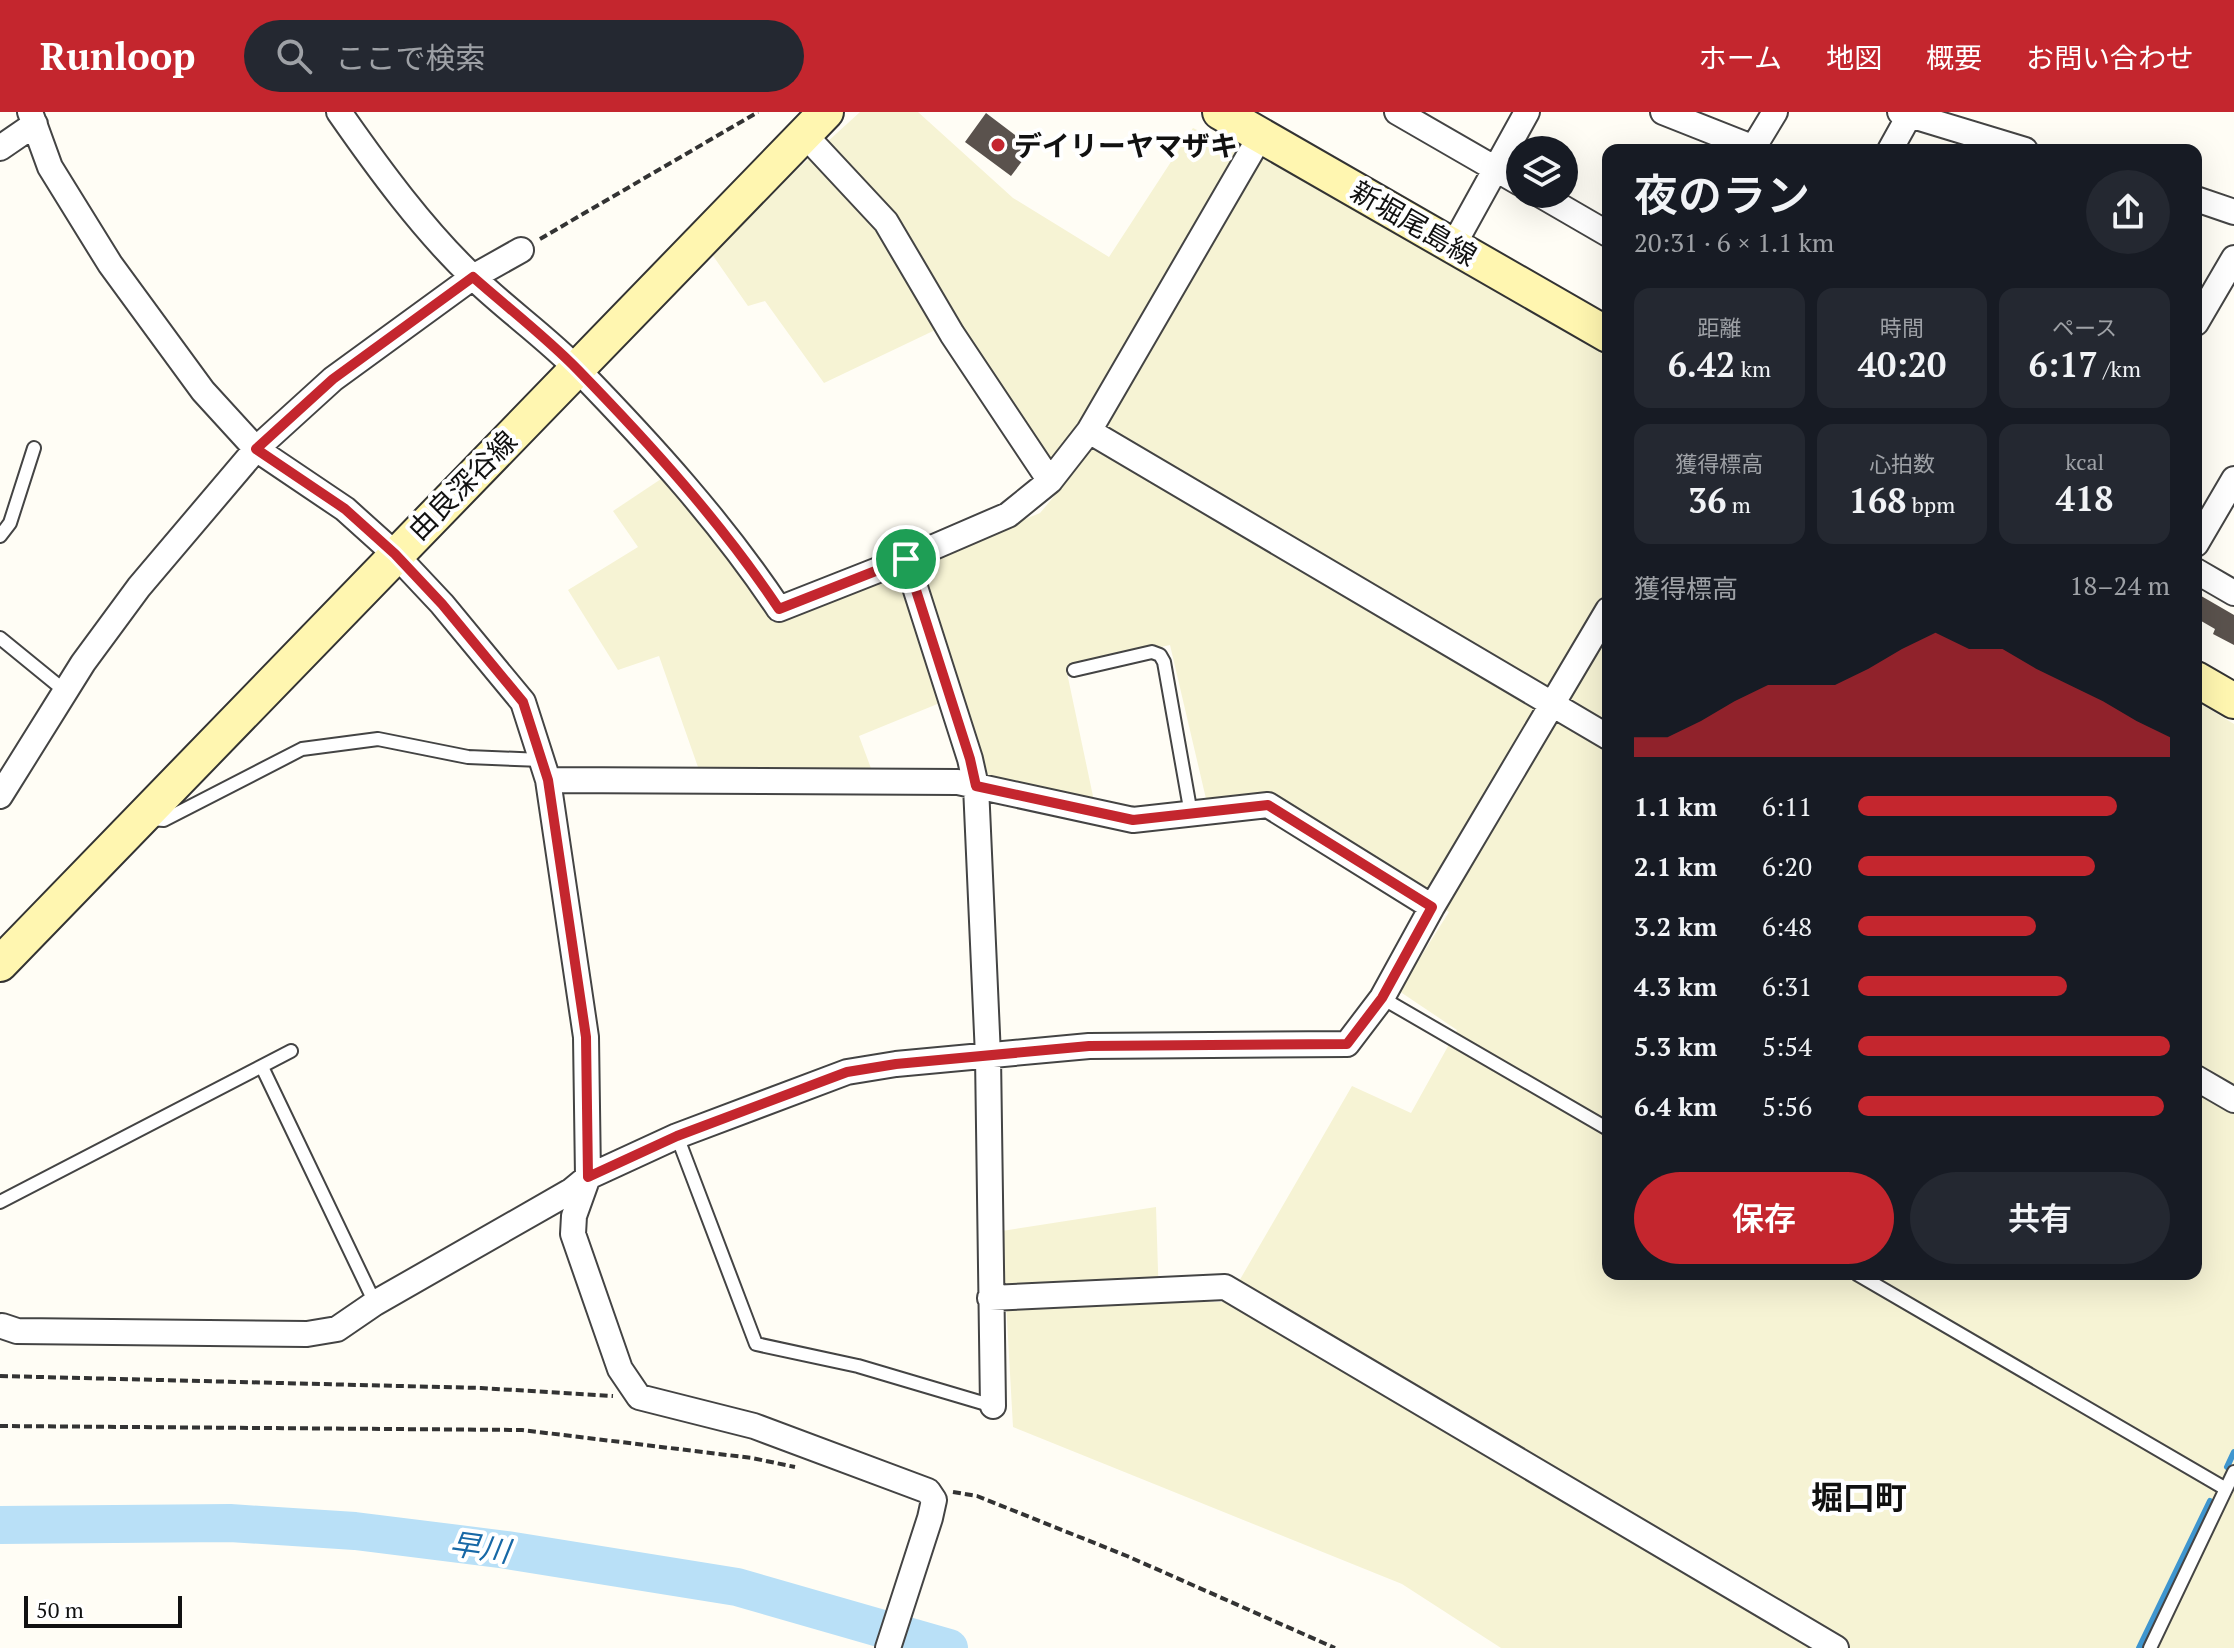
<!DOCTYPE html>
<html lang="ja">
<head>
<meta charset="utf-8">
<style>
  :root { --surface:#171b24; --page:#242831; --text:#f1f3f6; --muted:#9ea1a6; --accent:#c4262e }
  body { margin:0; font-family:"PT Serif","Noto Sans JP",serif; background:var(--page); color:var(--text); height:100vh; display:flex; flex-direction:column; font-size:30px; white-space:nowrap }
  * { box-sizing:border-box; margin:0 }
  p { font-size:26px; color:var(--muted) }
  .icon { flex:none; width:44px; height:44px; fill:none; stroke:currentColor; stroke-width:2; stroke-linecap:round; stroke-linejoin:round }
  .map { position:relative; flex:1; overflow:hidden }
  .panel { position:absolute; left:1602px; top:32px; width:600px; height:1136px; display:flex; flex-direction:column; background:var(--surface); border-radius:16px; box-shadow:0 8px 32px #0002 }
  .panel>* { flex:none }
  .tools { position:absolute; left:1506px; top:24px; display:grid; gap:16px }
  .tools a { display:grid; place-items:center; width:72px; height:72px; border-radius:50%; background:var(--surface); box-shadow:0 8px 32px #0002; font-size:40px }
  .scale { position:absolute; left:24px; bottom:20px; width:158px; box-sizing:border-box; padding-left:8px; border:4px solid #111; border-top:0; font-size:22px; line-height:28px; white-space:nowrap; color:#111; -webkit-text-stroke:6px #fff; paint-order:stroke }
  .pin { position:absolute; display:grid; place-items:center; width:68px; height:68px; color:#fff; margin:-34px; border:4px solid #fff; border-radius:50%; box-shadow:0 2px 8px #0007 }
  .round { display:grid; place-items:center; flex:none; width:84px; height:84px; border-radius:42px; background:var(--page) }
  .overview { display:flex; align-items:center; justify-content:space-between; height:136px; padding:0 32px }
  h1 { font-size:44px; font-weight:600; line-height:60px }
  .figures { display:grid; grid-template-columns:repeat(3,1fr); gap:12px; height:136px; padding:8px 32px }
  .figures div { display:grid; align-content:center; border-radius:16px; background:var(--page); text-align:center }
  .figures b { font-size:34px; font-weight:600 }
  .figures small { font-size:22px; font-weight:400 }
  .figures p { font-size:22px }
  .chart { height:224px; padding:16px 32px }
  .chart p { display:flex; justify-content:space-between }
  .chart svg { width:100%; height:144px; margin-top:8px; fill:var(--accent); opacity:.7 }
  .primary-button { display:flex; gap:16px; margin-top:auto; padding:16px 32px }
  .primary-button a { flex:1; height:92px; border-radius:48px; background:var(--accent); color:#fff; font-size:32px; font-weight:600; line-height:92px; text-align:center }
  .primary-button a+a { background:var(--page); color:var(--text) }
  ul { padding:0 32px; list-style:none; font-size:26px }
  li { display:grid; grid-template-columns:128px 96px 1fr; align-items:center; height:60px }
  li i { height:20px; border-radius:10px; background:var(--accent) }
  header { display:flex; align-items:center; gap:48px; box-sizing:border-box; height:112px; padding:0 40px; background:var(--accent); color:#fff }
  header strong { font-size:38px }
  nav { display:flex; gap:44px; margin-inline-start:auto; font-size:28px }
  .search { width:560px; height:72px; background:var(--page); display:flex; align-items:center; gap:20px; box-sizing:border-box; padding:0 28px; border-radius:44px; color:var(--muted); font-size:30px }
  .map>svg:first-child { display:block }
  .farmland { fill:#f6f3d4 }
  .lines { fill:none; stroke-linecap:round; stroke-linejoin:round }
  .stream { stroke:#3f96cf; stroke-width:6 }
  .river { stroke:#b9e0f7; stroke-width:38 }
  .building { fill:#5a524d }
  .service-casing { stroke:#444; stroke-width:16 }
  .minor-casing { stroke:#444; stroke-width:28 }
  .secondary-casing { stroke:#333; stroke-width:38 }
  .path { stroke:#333; stroke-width:4; stroke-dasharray:8 4; stroke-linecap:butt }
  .service { stroke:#fff; stroke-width:12 }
  .minor { stroke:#fff; stroke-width:24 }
  .secondary { stroke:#fff6b0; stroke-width:34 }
  .route-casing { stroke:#fff; stroke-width:16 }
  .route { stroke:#c4262e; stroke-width:10 }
  .poi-dot { fill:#c4262e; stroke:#fff; stroke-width:3 }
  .labels { text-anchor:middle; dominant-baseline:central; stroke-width:8; stroke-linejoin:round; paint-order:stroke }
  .poi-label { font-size:28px; font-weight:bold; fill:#111; stroke:#fff; text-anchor:start }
  .street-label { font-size:28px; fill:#111; stroke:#fff }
  .water-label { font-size:30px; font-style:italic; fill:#1768a6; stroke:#fff }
  .quarter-label { font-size:32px; font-weight:bold; fill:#111; stroke:#fff }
</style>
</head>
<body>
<header>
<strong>Runloop</strong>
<div class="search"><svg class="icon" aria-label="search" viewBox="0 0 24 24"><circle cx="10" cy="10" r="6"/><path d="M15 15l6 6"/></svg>ここで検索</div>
<nav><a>ホーム</a><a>地図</a><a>概要</a><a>お問い合わせ</a></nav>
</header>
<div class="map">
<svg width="2234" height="1536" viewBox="0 0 2234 1536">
  <rect width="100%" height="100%" fill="#fffdf5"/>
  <path class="farmland" d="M860,0h58l95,86 96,59 84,-129 66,33 9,-7 340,195v925h588v-573l38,23v924h-733l-99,-64 -389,-157 -11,-196 154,-24 3,95h68l125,-216 59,27 46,-83 -58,-39 50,-79 -180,-115 -62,6 -37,-158 -104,23 28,133 -105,-23 -32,-82 -98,40 13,35 -173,-1 -40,-114 -41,14 -50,-80 70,-43 -25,-36 51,-34 72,82 37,63 267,-109 27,-32 -115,-159 -128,61 -59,-82 -17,5 -39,-56z"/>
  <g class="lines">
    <path class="stream" d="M2227,1355l7,-15
      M2139,1536l71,-147"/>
    <path class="river" d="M0,1413l230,-2 125,8 152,19 230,37 212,61"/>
  </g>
  <path class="building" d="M986,1l46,35 -21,28 -46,-34z
    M2196,481l38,22v30l-21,-11 2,-5 -19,-11z"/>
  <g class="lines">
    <g class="service-casing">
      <path id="service" d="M0,424l10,-13 24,-75
        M0,526l65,53
        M1074,558l78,-18 8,3 4,7 27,152
        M149,707l15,1 138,-71 76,-10 90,18 74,3
        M1382,886l226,131
        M262,955l113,236
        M677,1024l79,208 102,22 135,40
        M0,1090l291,-151
        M1857,1162l369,215
        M2150,1536l84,-176"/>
    </g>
    <g class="minor-casing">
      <path id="minor" d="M30,0l20,55 60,97 93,127 53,58 89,60 50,45 47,50 81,98 25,78 38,257 2,140 -14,39 -1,18 47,135 19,28 115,29 174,65 6,9 -4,18 -42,130
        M339,0c39,56 85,119 135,166 33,32 72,59 105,93 73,75 142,151 200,238l127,-50 102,-44 42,-34 39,-50 172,-296
        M1397,0l123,71
        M1663,0l91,36
        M1900,0l125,38
        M803,21l83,89 66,112 98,147
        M0,36l35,-24
        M1752,38l23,-38
        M1890,38l20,-36
        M1539,82l69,40
        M2196,87l38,13
        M1453,134l74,-134
        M2196,211l38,-65
        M1089,319l519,306
        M2196,432l38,-65
        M906,447l64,200 6,27 12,270 5,350
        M2196,459l38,22
        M548,668l410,2 175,38 135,-15 164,102
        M0,684l83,-133 56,-76 117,-138 77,-70 140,-102 48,-27
        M2196,966l38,22
        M990,1186l235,-11 611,361
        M2,1214l15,5 290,3 30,-5 38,-26 196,-112 17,-14 89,-41 170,-64 49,-8 193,-18 258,-2 35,-46 50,-91 176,-297"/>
    </g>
    <g class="secondary-casing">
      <path id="secondary" d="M1220,0l388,223
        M2196,567l38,22
        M0,852l826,-852"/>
    </g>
    <path class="path" d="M540,127l218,-127
      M0,1264l481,12 132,8
      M0,1314l522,4 230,28 43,9
      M953,1380l24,4 150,60 208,92"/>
    <use href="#service" class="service"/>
    <use href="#minor" class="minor"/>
    <use href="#secondary" class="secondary"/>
  </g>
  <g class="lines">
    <g class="route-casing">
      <path id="route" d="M473,165c35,31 73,60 105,93 73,75 143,152 201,239l127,-50 64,200 6,27 157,34 135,-15 164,102 -50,91 -35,46 -258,2 -193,18 -49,8 -170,64 -89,41 -2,-140 -38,-257 -25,-78 -81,-98 -47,-50 -50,-45 -89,-60 77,-70z"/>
    </g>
    <use href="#route" class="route"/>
  </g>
  <circle class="poi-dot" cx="998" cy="33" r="8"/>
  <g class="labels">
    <g class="poi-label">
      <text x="1014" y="33">デイリーヤマザキ</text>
    </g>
    <g class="street-label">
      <text transform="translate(1414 111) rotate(30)">新堀尾島線</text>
      <text transform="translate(462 373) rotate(-45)">由良深谷線</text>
    </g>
    <g class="water-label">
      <text transform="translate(480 1435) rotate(8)">早川</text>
    </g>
    <g class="quarter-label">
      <text x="1859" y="1385">堀口町</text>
    </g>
  </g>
</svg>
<div class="tools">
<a><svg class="icon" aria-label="layers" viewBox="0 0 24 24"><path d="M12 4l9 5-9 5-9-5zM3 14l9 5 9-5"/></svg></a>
</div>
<div class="scale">50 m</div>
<div class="pin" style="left:906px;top:447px;background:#1e9e55"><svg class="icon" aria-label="arrive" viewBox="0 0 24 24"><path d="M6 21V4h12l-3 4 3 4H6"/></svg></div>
<section class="panel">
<div class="overview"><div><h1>夜のラン</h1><p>20:31 · 6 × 1.1 km</p></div><a class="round"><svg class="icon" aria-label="share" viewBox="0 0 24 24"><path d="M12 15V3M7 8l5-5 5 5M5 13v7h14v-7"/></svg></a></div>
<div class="figures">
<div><p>距離</p><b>6.42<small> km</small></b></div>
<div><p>時間</p><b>40:20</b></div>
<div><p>ペース</p><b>6:17<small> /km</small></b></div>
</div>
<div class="figures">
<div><p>獲得標高</p><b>36<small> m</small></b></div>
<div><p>心拍数</p><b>168<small> bpm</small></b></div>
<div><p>kcal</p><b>418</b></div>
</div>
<div class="chart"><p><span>獲得標高</span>18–24 m</p>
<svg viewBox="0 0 160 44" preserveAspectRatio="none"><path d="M0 44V38L10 38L20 33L30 27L40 22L50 22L60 22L70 17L80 11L90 6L100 11L110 11L120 17L130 22L140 27L150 33L160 38V44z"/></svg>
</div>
<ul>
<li><b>1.1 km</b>6:11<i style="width:83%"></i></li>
<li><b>2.1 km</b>6:20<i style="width:76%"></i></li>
<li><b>3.2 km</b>6:48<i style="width:57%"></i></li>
<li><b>4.3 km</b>6:31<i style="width:67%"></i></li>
<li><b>5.3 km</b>5:54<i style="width:100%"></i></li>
<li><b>6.4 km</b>5:56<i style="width:98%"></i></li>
</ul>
<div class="primary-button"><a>保存</a><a>共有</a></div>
</section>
</div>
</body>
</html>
